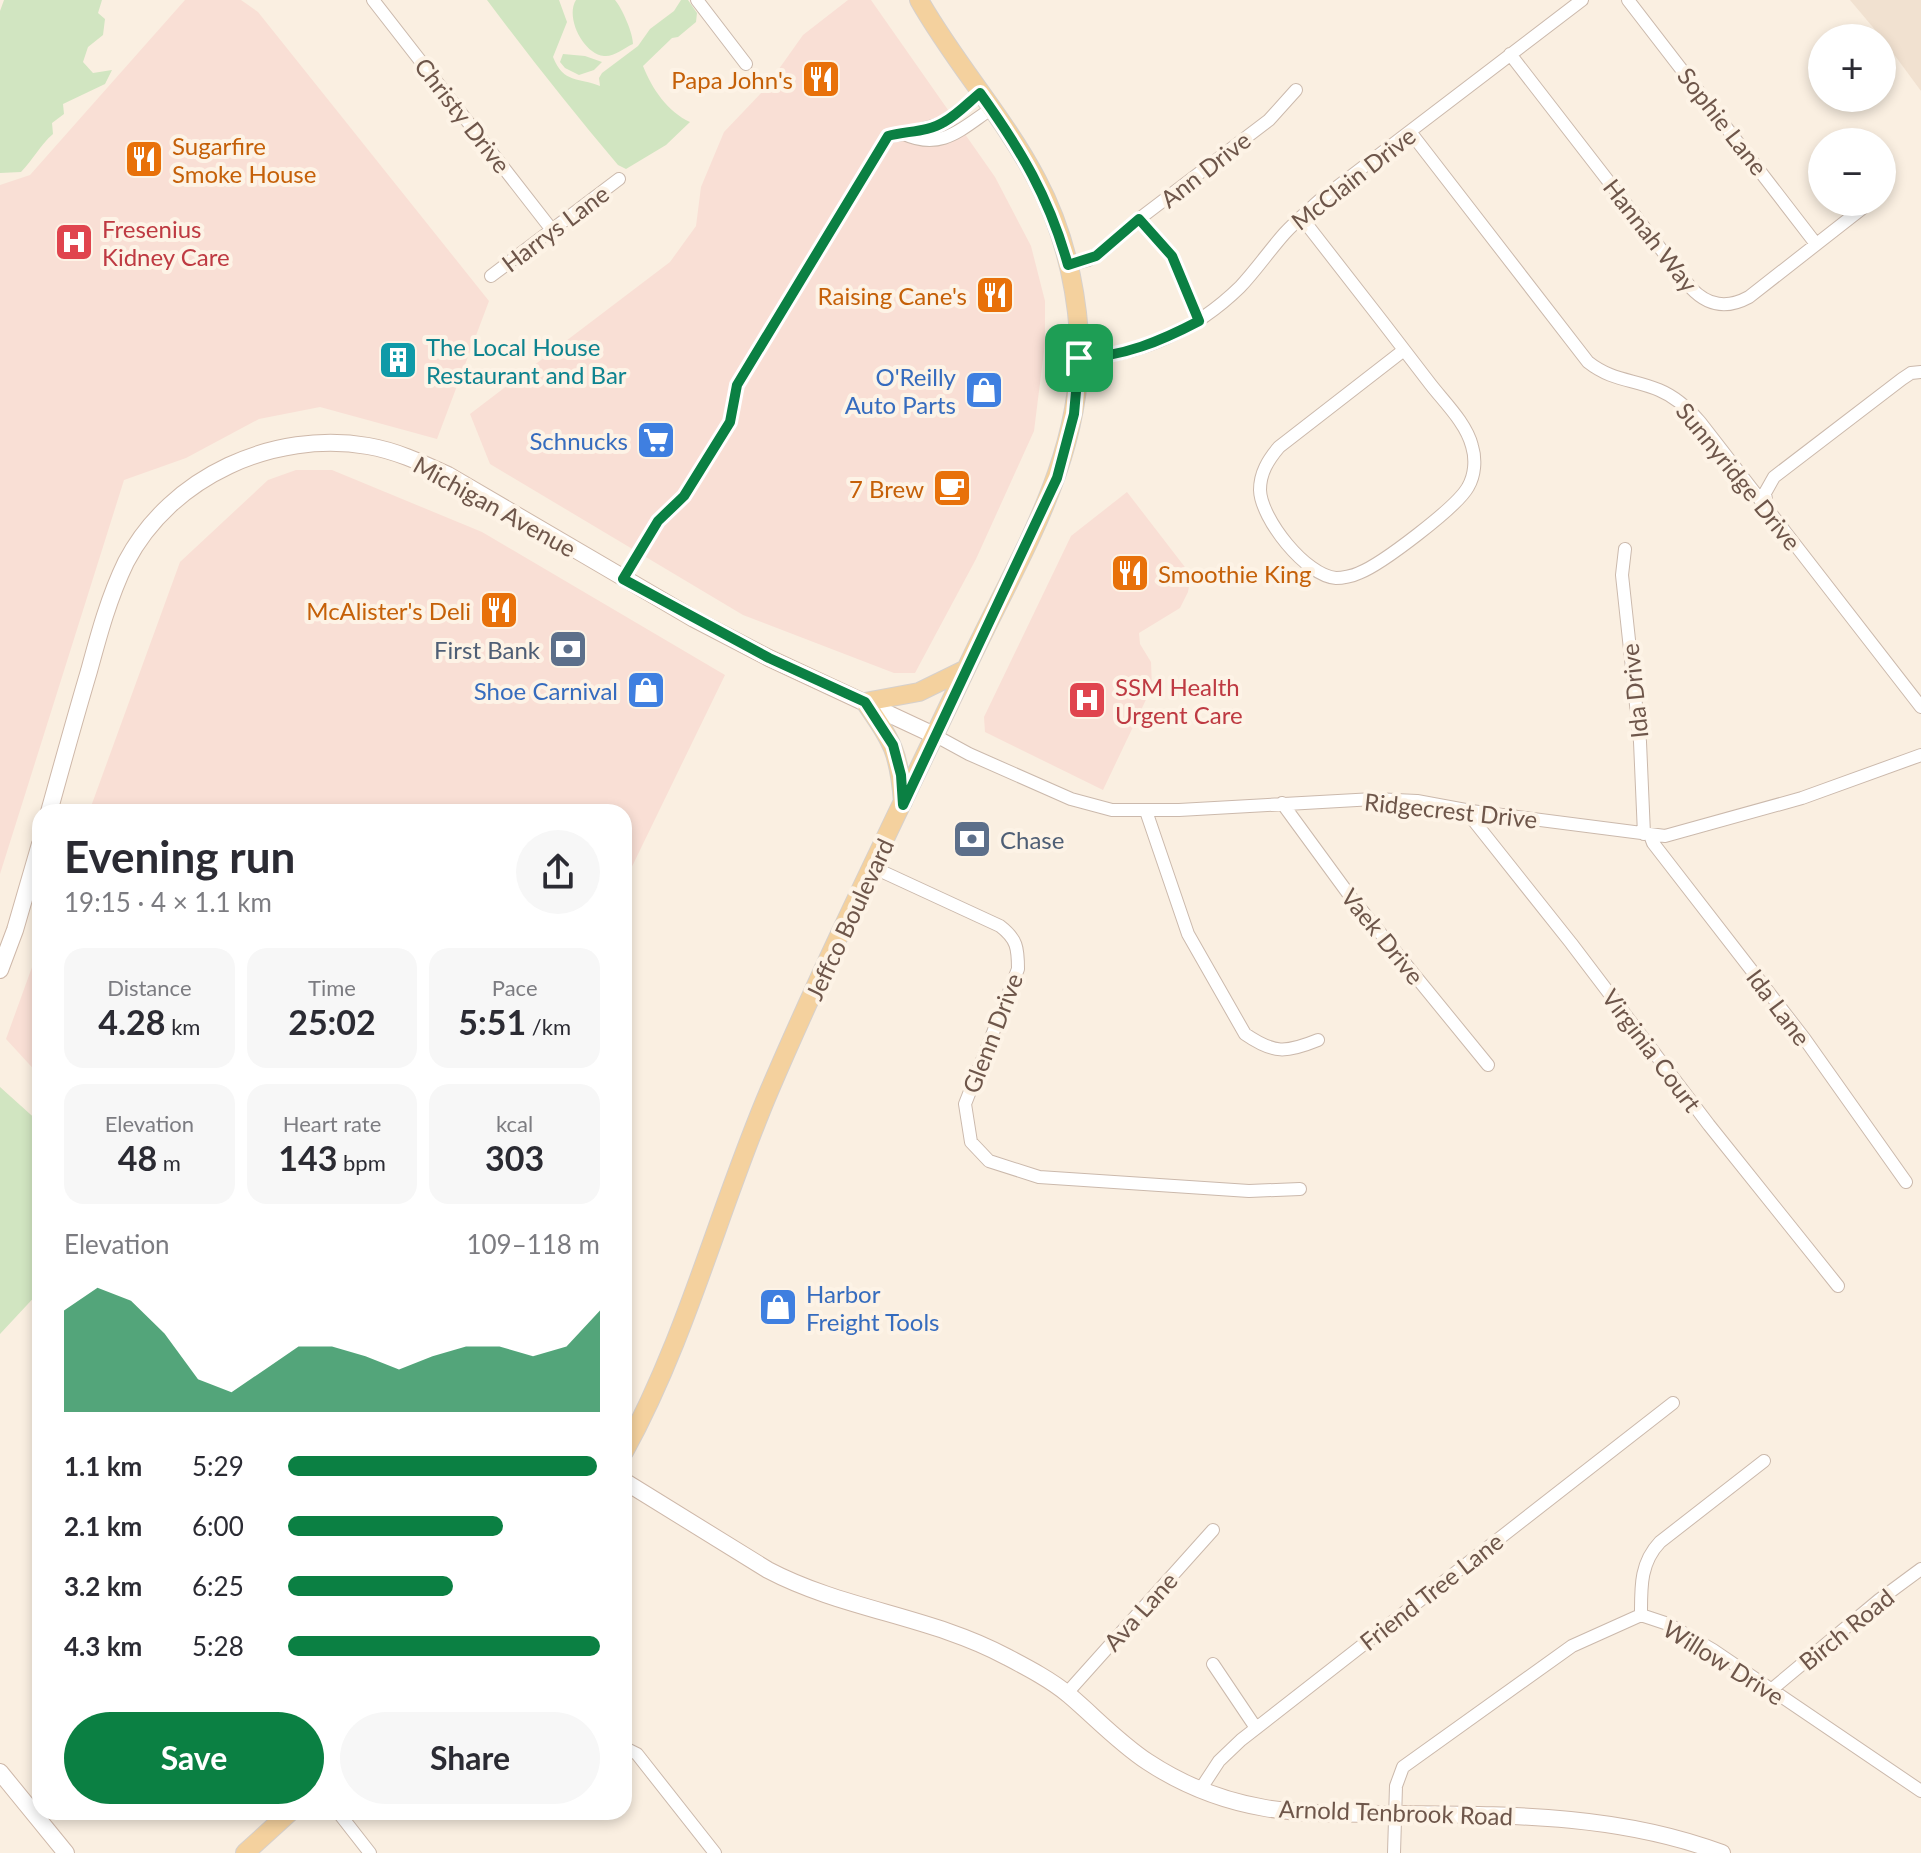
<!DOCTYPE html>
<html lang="en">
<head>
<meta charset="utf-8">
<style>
  :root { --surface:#fff; --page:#f7f7f7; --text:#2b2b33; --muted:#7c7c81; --accent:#0b8043 }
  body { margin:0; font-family:Lato,sans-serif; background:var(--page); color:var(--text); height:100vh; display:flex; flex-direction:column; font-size:30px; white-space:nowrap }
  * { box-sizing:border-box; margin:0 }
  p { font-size:26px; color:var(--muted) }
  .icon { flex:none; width:44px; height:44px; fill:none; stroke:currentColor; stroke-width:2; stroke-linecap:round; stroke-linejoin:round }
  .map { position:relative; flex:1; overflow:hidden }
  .details { position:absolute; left:32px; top:804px; width:600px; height:1016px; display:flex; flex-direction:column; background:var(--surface); border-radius:24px; box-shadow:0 4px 12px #0003 }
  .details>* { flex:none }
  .fabs { position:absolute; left:1808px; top:24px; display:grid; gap:16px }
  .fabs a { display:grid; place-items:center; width:88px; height:88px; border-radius:50%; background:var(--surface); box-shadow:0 4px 12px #0003; font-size:40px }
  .pin { position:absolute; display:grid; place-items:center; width:68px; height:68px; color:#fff; margin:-34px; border-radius:16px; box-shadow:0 4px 12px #0006 }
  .round { display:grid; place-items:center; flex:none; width:84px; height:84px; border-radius:42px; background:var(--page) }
  .headline { display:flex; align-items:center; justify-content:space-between; height:136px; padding:0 32px }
  h1 { font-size:44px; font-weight:700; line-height:60px }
  .figures { display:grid; grid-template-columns:repeat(3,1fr); gap:12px; height:136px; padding:8px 32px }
  .figures div { display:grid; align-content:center; border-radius:20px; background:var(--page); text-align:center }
  .figures b { font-size:34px; font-weight:700 }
  .figures small { font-size:22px; font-weight:400 }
  .figures p { font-size:22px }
  .chart { height:224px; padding:16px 32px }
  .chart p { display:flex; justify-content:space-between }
  .chart svg { width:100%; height:144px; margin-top:8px; fill:var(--accent); opacity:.7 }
  .primary-button { display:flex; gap:16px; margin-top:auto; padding:16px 32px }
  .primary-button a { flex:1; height:92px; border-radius:48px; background:var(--accent); color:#fff; font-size:32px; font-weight:700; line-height:92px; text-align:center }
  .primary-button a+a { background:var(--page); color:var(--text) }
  ul { padding:0 32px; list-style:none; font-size:26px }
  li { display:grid; grid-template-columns:128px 96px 1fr; align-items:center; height:60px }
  li i { height:20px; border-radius:10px; background:var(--accent) }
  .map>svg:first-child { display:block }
  .residential { fill:#f1e1d0 }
  .commercial { fill:#f9dfd5 }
  .green { fill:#d1e5c1 }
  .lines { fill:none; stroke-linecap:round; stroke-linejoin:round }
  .street-casing { stroke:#cbb9ac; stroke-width:14 }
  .secondary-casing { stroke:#ceb8a9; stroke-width:18 }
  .primary-casing { stroke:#d6d0cc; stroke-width:20 }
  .street { stroke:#fff; stroke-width:12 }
  .secondary { stroke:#fff; stroke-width:16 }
  .primary { stroke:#f4d19e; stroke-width:18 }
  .route-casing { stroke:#fff; stroke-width:16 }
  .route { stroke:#0b8043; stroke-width:10 }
  .labels { text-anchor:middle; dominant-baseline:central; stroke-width:8; stroke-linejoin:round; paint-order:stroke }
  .food-label { font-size:24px; fill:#c56008; stroke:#fdf3e6; text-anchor:end }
  .street-label { font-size:24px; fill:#6e564a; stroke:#fdf3e6 }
  .health-label { font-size:24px; fill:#be3a42; stroke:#fdf3e6; text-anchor:start }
  .culture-label { font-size:24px; fill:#0d838f; stroke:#fdf3e6; text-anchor:start }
  .shop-label { font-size:24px; fill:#366cbe; stroke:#fdf3e6; text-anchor:end }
  .service-label { font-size:24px; fill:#4e5e75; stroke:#fdf3e6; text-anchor:end }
</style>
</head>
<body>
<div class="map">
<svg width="1921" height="1853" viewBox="0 0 1921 1853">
  <rect width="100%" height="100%" fill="#faefe1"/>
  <path class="residential" d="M1850,0h71v91l-39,-53z"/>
  <path class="commercial" d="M185,0h56l17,12 231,289 -52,138 -117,-32 -61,12 -73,39 -62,22 -124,394v-689l30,-10z
    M848,0h23l124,177 36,69 14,55v42l-11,88 -58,128 -61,114h-21l-151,-58 -253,-151 -20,-50 200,-152 26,-36 5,-39 23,-55 40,-42 39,-55z
    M296,470h36l150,62 243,143 -101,208v-71h-535l91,-250 88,-82z
    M1127,492l64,83 -3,17 -8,16 -41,25 1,11 11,18 1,25 -49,103 -118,-58 -1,-15 87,-181z
    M40,945v131l-34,-37z"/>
  <path class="green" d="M4,0h98l-4,13 7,6 -2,16 -15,12 -5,15 10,11 19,-3 -7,14 -42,20 1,10 -12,9 1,11c-13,11 -20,26 -32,38l-21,1v-162z
    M487,0h72l8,22 -14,35c11,27 25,20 47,29l-1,-8 3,-5 36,-27 12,-17 24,-18 7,-11h7l9,13 -1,9 -18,15 -6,1 -29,28c9,23 25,46 47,56l-24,23 -40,24 -8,-4c-46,-54 -89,-109 -131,-165z
    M576,0h39c7,8 18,33 18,44 -9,4 -19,13 -29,12 -21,-2 -39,-39 -28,-56z
    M563,54l22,2 17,6 -8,8 -15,5 -14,-7 -5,-6z
    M0,1087l40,36v168l-40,43z"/>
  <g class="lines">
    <g class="street-casing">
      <path id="street" d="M373,0l179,230
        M697,0l49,64
        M1628,0l188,244
        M1510,54l181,234c17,18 36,21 58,9l115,-90
        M1411,133l177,229c24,19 45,17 71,28 17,7 29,18 41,32l221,285
        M904,134c38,17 57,-5 87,-25
        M1301,217c43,55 85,109 127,164 14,19 38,41 44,65 4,13 3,29 -4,41 -11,20 -86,77 -109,86 -6,3 -17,5 -23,5 -30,-2 -75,-59 -76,-88 0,-17 8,-30 19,-43l125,-97
        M1139,219l33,37 27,65
        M1068,265l20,-5 15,-9 36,-32 130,-99 27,-30
        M491,276l128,-97
        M1079,358c61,-1 118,-29 161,-71 16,-17 29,-36 44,-53 11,-12 24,-23 36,-34l262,-200
        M1767,506l-2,-13 9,-16 128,-98 9,-6 10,-1
        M1625,549l-3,26 18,167 4,92
        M623,579l35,-58 26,-25 46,-74 7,-37 151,-249 16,-2 40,-11 36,-30
        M936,736l33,18 102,45 41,11h67l195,-11 43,2 54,10 194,25 137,-38 119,-43
        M1282,803l68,93 138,169
        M1146,811l42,123 57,100c29,20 41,19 73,6
        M1471,811l3,10 97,122 138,182 129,161
        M1650,835l3,8 151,195 102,144
        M870,866l130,60c17,13 18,22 18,43l-53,135 6,38 18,19 50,16 210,14 51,-2
        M1641,1615c0,-28 -1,-52 19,-73l104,-81
        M1213,1664l43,64
        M1771,1690l108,-90 42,-31
        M1067,1693l146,-163
        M624,1753l5,-3 8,4 78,99
        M1200,1790l19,-29 22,-21 432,-337
        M338,1812l32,41
        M1394,1853l2,-67 7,-19 169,-121 69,-31 27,9 45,26 208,141"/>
    </g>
    <g class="secondary-casing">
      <path id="secondary" d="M49,812c13,-47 26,-94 40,-141 10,-37 20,-74 37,-109 45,-86 148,-132 242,-116 29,5 54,17 80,29l246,144 75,39 167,78
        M0,970l15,-40 25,-86
        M624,1481l144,89c76,40 163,46 239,87 21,11 44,23 62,38 26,22 50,48 79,67 35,23 76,39 117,46 42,7 85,5 128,6 112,1 222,-1 329,39
        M0,1772l66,81"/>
    </g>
    <g class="primary-casing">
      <path id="primary" d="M903,802c-4,-50 -10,-59 -38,-100l54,-10 47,-23
        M624,1452c63,-115 95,-244 146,-363 61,-142 130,-280 196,-420 50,-108 120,-212 113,-336 -4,-52 -17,-106 -42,-153 -33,-63 -83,-118 -118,-180
        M245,1853l45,-41"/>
    </g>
    <use href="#street" class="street"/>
    <use href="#secondary" class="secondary"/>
    <use href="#primary" class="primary"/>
  </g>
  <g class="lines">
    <g class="route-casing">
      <path id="route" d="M980,93c41,57 69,104 88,172l28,-9 43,-37 33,37 27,65c-38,20 -76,36 -120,37l-5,56 -17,64 -154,327 -2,-30 -8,-30 -28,-43 -96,-44 -146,-79 35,-58 26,-25 46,-74 7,-37 151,-249c18,-5 40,-4 56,-14 13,-7 24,-19 36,-29z"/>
    </g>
    <use href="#route" class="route"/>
  </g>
  <defs>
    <g id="restaurant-square" transform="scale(2)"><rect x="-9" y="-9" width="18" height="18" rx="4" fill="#e8710a" stroke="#fdf3e6"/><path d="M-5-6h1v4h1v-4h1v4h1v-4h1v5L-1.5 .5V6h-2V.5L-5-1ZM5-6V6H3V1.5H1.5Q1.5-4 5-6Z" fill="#fff"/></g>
    <g id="hospital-square" transform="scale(2)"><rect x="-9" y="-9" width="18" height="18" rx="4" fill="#e0444e" stroke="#fdf3e6"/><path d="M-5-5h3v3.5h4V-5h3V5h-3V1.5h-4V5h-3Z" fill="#fff"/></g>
    <g id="building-square" transform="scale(2)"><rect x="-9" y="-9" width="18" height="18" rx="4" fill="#0f9aa8" stroke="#fdf3e6"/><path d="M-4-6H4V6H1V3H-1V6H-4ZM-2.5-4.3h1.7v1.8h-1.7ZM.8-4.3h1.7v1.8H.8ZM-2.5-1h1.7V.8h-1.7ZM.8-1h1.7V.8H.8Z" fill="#fff"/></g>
    <g id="shop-square" transform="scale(2)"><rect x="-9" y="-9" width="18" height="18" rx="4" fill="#3f7fe0" stroke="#fdf3e6"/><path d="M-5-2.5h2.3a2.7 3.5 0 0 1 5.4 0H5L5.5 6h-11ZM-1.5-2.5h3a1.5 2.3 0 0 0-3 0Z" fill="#fff"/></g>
    <g id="supermarket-square" transform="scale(2)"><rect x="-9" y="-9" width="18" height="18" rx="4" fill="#3f7fe0" stroke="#fdf3e6"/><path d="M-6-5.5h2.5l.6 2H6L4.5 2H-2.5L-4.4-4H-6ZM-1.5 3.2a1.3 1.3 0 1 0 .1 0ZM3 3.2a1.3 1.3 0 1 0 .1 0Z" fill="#fff"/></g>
    <g id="cafe-square" transform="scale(2)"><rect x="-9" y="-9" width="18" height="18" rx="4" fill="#e8710a" stroke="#fdf3e6"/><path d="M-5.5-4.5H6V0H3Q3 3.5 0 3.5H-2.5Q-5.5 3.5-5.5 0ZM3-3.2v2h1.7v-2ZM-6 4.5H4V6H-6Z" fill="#fff"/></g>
    <g id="bank-square" transform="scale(2)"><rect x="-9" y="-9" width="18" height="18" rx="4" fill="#5c6f8a" stroke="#fdf3e6"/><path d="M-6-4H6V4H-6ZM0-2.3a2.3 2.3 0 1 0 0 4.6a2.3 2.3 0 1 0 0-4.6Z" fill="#fff"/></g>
  </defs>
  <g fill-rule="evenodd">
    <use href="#restaurant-square" x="821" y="79"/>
    <use href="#restaurant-square" x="144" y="159"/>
    <use href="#hospital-square" x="74" y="242"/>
    <use href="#restaurant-square" x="995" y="295"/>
    <use href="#building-square" x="398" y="360"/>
    <use href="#shop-square" x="984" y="390"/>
    <use href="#supermarket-square" x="656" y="440"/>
    <use href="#cafe-square" x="952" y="488"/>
    <use href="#restaurant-square" x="1130" y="573"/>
    <use href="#restaurant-square" x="499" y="610"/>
    <use href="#bank-square" x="568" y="649"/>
    <use href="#shop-square" x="646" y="690"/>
    <use href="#hospital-square" x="1087" y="700"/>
    <use href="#bank-square" x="972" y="839"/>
    <use href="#shop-square" x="778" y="1307"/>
  </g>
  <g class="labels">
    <g class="food-label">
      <text x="793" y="79">Papa John's</text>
      <text x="172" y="145" text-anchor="start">Sugarfire<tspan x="172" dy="28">Smoke House</tspan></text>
      <text x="967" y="295">Raising Cane's</text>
      <text x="924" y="488">7 Brew</text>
      <text x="1158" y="573" text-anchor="start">Smoothie King</text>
      <text x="471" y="610">McAlister's Deli</text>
    </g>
    <g class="street-label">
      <text transform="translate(463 115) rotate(52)">Christy Drive</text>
      <text transform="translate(1723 121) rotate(52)">Sophie Lane</text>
      <text transform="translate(1205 169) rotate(-38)">Ann Drive</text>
      <text transform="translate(1353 178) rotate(-38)">McClain Drive</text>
      <text transform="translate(555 228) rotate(-37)">Harrys Lane</text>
      <text transform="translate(1651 235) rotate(52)">Hannah Way</text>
      <text transform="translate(1739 476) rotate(51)">Sunnyridge Drive</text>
      <text transform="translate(495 506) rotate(29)">Michigan Avenue</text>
      <text transform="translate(1634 691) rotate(-96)">Ida Drive</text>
      <text transform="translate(1451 810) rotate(6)">Ridgecrest Drive</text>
      <text transform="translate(849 919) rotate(-65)">Jeffco Boulevard</text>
      <text transform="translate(1383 936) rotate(51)">Vaek Drive</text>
      <text transform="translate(1779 1007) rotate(53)">Ida Lane</text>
      <text transform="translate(992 1033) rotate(-69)">Glenn Drive</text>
      <text transform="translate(1652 1050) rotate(53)">Virginia Court</text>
      <text transform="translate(1431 1591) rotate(-38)">Friend Tree Lane</text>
      <text transform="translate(1140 1611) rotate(-48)">Ava Lane</text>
      <text transform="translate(1846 1629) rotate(-39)">Birch Road</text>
      <text transform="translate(1724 1662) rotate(32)">Willow Drive</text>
      <text transform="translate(1396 1812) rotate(2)">Arnold Tenbrook Road</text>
    </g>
    <g class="health-label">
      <text x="102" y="228">Fresenius<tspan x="102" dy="28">Kidney Care</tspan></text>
      <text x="1115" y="686">SSM Health<tspan x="1115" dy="28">Urgent Care</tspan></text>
    </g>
    <g class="culture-label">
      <text x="426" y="346">The Local House<tspan x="426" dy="28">Restaurant and Bar</tspan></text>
    </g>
    <g class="shop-label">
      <text x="956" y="376">O'Reilly<tspan x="956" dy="28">Auto Parts</tspan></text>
      <text x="628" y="440">Schnucks</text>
      <text x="618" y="690">Shoe Carnival</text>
      <text x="806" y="1293" text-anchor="start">Harbor<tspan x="806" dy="28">Freight Tools</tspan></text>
    </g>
    <g class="service-label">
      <text x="540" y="649">First Bank</text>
      <text x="1000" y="839" text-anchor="start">Chase</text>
    </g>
  </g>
</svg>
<div class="fabs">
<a>+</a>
<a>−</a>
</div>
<div class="pin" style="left:1079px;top:358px;background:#1e9e55"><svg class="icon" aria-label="arrive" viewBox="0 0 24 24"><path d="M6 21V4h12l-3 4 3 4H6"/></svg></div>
<section class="details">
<div class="headline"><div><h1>Evening run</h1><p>19:15 · 4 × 1.1 km</p></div><a class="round"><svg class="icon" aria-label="share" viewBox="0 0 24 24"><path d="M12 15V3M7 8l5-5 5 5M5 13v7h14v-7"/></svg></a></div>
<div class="figures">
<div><p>Distance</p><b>4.28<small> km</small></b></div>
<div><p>Time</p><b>25:02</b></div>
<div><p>Pace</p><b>5:51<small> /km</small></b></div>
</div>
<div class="figures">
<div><p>Elevation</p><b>48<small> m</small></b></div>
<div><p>Heart rate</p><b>143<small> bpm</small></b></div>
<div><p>kcal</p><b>303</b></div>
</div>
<div class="chart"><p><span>Elevation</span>109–118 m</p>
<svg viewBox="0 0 160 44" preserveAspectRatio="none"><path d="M0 44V13L10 6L20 10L30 20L40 34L50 38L60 31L70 24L80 24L90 27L100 31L110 27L120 24L130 24L140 27L150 24L160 13V44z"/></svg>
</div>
<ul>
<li><b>1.1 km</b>5:29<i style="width:99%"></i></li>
<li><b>2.1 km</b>6:00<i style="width:69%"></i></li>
<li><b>3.2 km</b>6:25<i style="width:53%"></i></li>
<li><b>4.3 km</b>5:28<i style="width:100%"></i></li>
</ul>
<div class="primary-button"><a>Save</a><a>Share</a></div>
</section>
</div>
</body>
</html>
